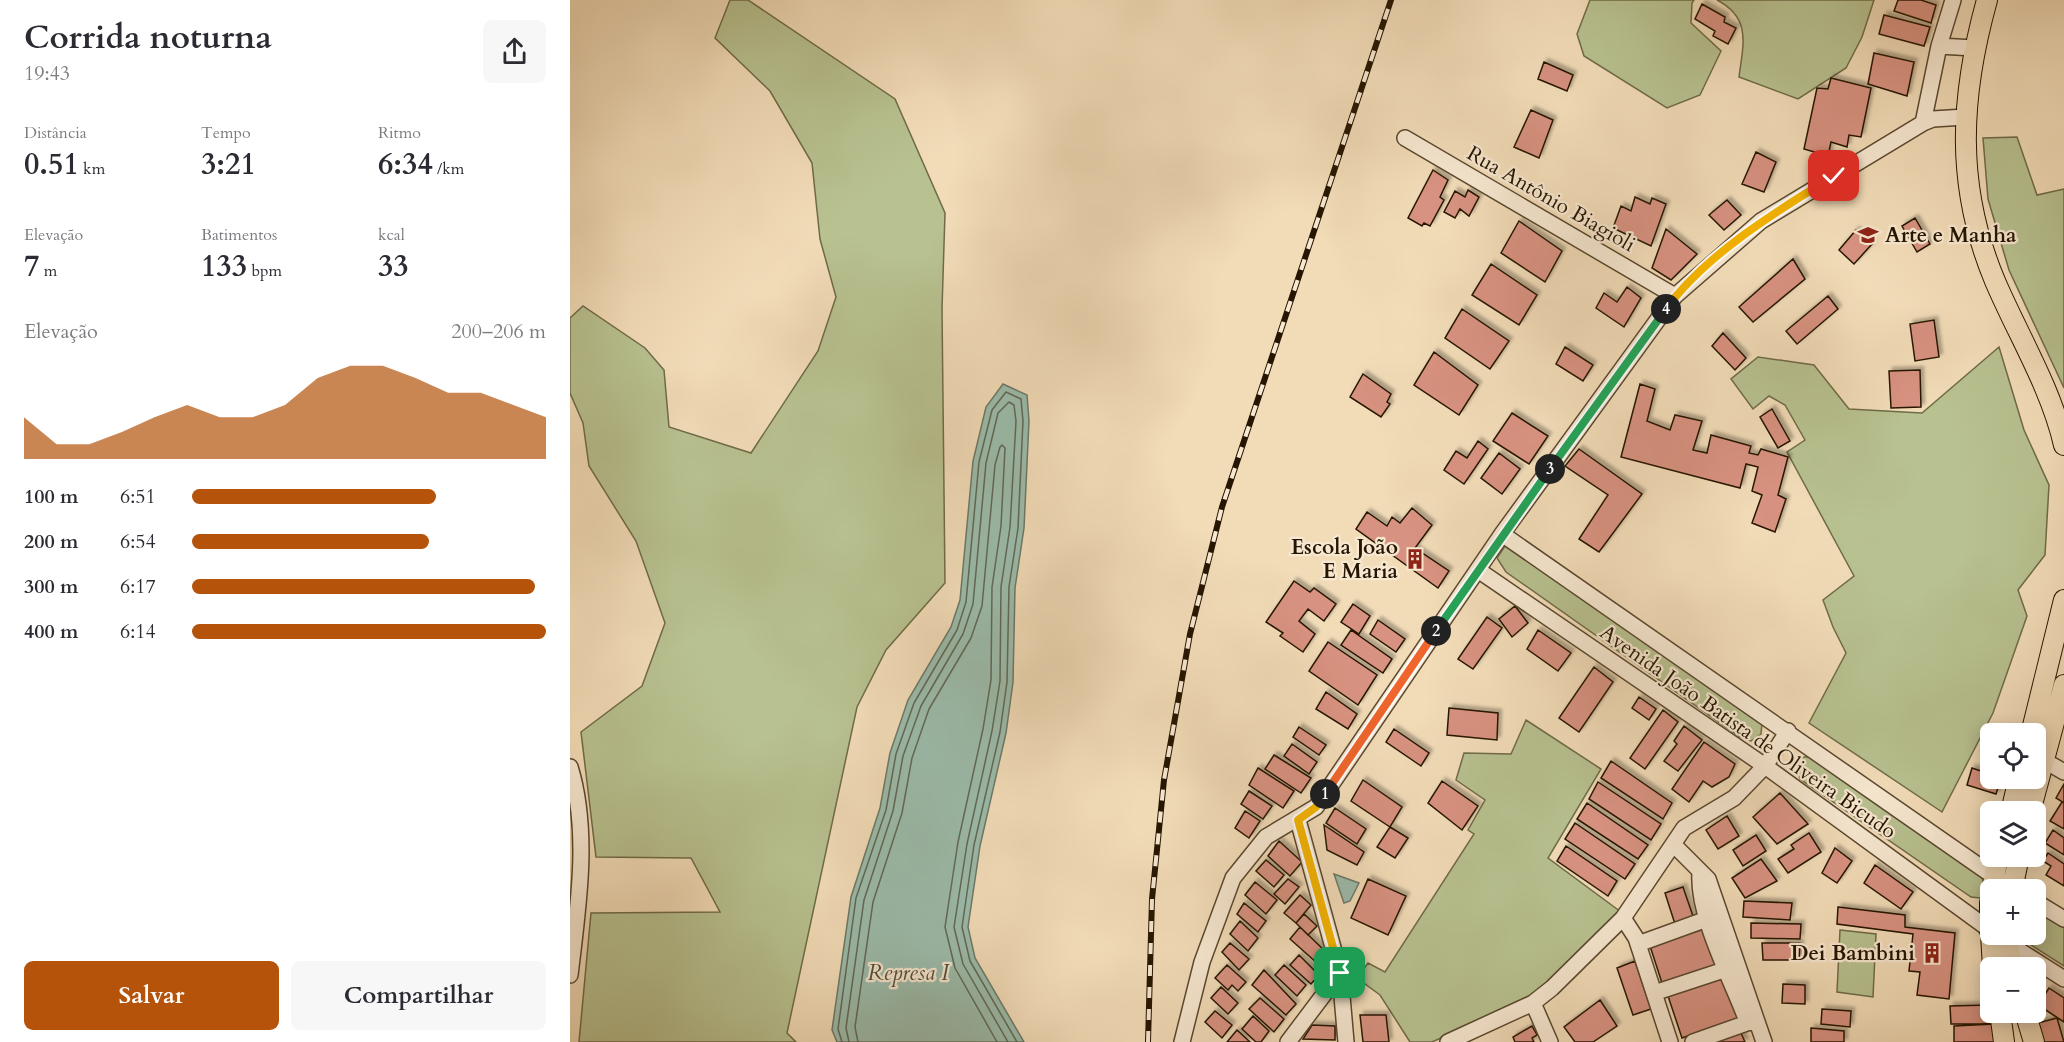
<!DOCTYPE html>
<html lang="pt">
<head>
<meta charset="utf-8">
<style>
  :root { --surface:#fff; --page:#f7f7f7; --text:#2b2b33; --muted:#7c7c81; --accent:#b45309 }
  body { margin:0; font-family:Cardo,serif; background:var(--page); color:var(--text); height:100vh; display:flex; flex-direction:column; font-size:22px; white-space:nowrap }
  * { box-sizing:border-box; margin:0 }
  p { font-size:20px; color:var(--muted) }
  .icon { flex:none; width:33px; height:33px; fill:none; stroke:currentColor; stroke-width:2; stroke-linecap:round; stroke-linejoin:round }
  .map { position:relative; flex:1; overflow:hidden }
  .sheet { display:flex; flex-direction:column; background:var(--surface); width:570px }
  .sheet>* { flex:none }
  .buttons { position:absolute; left:1410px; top:723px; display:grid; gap:12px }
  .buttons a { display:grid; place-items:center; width:66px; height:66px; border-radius:9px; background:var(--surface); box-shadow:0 3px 15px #0003; font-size:30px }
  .pin { position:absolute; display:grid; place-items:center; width:51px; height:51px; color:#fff; margin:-26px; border-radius:12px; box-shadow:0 3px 9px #0006 }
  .km { position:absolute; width:30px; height:30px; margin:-15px; border-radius:50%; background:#222; color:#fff; font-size:16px; line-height:30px; text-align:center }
  .round { display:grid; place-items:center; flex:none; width:63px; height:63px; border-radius:9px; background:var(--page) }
  .head { display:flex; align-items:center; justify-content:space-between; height:102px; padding:0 24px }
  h1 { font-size:33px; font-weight:700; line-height:45px }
  .metrics { display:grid; grid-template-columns:repeat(3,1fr); gap:9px; height:102px; padding:6px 24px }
  .metrics div { display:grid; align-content:center }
  .metrics b { font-size:30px; font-weight:700 }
  .metrics small { font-size:16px; font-weight:400 }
  .metrics p { font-size:16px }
  .chart { height:168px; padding:12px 24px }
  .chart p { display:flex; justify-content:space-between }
  .chart svg { width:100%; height:108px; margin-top:6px; fill:var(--accent); opacity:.7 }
  .primary-button { display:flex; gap:12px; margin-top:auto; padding:12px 24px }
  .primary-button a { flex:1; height:69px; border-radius:9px; background:var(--accent); color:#fff; font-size:24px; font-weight:700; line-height:69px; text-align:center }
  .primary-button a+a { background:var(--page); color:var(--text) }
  ul { padding:0 24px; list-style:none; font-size:20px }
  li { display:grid; grid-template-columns:96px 72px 1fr; align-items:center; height:45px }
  li i { height:15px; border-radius:8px; background:var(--accent) }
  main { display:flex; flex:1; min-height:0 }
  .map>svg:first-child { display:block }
  .green { fill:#b8c190; stroke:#6f6b48; stroke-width:1.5 }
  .water { fill:#9bbcac; stroke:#6c7967; stroke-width:1.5 }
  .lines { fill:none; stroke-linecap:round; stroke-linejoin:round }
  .shore { stroke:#606856; stroke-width:1.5 }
  .building { fill:#d89281; stroke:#261500; stroke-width:1.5; filter:url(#shadow) }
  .minor-casing { stroke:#59472e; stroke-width:18 }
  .major-casing { stroke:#261500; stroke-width:22 }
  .minor { stroke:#f7e8d1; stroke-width:15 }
  .major { stroke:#f2dcb8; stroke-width:20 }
  .rail-casing { stroke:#261500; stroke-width:6 }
  .rail { stroke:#f7e8d1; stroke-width:4; stroke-dasharray:11; stroke-linecap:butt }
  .split-1-casing { stroke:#fff; stroke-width:12 }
  .split-2-casing { stroke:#fff; stroke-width:12 }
  .split-3-casing { stroke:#fff; stroke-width:12 }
  .split-4-casing { stroke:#fff; stroke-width:12 }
  .split-5-casing { stroke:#fff; stroke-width:12 }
  .split-1 { stroke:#f5b400; stroke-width:8 }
  .split-2 { stroke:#f0652b; stroke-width:8 }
  .split-3 { stroke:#22a559; stroke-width:8 }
  .split-4 { stroke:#22a559; stroke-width:8 }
  .split-5 { stroke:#f5b400; stroke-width:8 }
  .labels { text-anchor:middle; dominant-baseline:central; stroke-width:4.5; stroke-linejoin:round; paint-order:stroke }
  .street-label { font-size:21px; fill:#261500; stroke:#f7e8d1 }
  .poi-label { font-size:21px; font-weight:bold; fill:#261500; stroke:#f7e8d1; text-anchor:end }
  .water-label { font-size:22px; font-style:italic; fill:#4f4f3c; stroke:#f7e8d1 }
</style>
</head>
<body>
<main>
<section class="sheet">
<div class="head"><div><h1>Corrida noturna</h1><p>19:43</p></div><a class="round"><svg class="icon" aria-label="share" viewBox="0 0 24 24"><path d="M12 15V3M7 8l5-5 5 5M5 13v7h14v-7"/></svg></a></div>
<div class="metrics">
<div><p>Distância</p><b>0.51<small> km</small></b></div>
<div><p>Tempo</p><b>3:21</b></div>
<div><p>Ritmo</p><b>6:34<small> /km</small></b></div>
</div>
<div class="metrics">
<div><p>Elevação</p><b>7<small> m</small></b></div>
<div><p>Batimentos</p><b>133<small> bpm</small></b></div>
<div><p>kcal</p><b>33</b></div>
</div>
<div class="chart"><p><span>Elevação</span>200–206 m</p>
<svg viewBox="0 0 160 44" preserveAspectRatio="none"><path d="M0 44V27L10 38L20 38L30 33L40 27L50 22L60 27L70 27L80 22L90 11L100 6L110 6L120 11L130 17L140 17L150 22L160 27V44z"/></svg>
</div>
<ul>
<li><b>100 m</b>6:51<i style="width:69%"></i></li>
<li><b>200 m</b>6:54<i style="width:67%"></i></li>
<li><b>300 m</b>6:17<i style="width:97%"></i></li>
<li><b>400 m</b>6:14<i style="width:100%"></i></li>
</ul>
<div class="primary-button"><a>Salvar</a><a>Compartilhar</a></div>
</section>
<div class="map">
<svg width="1494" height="1042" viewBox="0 0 1494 1042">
  <defs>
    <filter id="shadow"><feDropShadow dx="3.5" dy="-3.5" stdDeviation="1.5" flood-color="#0004"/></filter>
  </defs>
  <rect width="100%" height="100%" fill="#f2dcb8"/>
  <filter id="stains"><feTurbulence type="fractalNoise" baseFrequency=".00333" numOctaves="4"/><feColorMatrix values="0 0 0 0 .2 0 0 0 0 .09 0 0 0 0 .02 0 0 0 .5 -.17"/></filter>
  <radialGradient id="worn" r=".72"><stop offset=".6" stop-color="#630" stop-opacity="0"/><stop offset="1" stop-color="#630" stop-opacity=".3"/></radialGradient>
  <path class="green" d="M160,0h18l147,99 50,114 -3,96 3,274 -59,67 -29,57 -70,326 9,9h-217l12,-129 129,-1 -29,-54 -95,-1 -15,-125 61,-46 23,-63 -29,-82 -47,-75 -6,-43 -13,-30v-75l13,-12 62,42 19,22 5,57 82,26 67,-102 18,-54 -16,-58 -8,-76 -42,-72 -55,-53z
    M1020,0h104l-2,3 -1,20 30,28 -21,44 -33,13 -83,-52 -7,-22z
    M1147,0h157l-12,37 -16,31 -48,31 -59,-22c4,-32 13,-59 -22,-77z
    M1447,137l20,58 27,-6v199l-55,-118 -21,-71 -5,-61z
    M1429,347l25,83 25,55 -4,70 -27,35 9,26 -34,97 -51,99 -133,-89 37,-70 -13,-26 -10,-27 31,-24 -67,-124 18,-12 -20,-35 -16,-9 -16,13 -22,-30 27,-22 56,8 35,44 73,4z
    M937,543l255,180 -1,11 -10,7 -11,-4 -234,-165 -9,-14z
    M956,720l75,49 -53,89 73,54 -74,73 -21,15 -94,42h-22l-30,-47 -23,-17 11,-15 17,9 89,-138 -6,-4 17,-30 -29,-20 8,-27 47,1z
    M1233,757h12l172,124v6l-7,11 -9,-1 -171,-118 -3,-9z
    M1466,908l28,18v40l-47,-30 19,-2z
    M1270,930l36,4 -3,63 -36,-5z"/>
  <path class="water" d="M433,384l24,11 2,26 -5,107 -9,60 -2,94 -7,51 -26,113 -12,81 7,31 49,84h-187l-5,-12 19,-133 29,-89 10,-55 18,-53 43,-73 9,-27 13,-139 13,-54z
    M764,874l25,9 -9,18 -6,2z"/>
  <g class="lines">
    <path class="shore" d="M272,1042l-4,-13 18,-131 30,-88 10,-56 18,-51 43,-73 9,-28 13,-140 13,-52 14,-18 15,7 2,22 -5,107 -9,59 -2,95 -7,50 -26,113 -12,82 8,34 47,81
      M279,1042l-3,-14 18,-128 29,-89 10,-55 18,-50 42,-72 10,-30 13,-141 12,-50 11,-11 5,3 2,16 -6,106 -9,60 -1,94 -8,50 -25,113 -13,83 9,37 45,78
      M288,1042l-3,-15 18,-125 29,-89 10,-55 17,-49 42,-71 11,-32 13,-141 5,-18 2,-2 3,3 -4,78 -9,61 -1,93 -8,49 -25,113 -13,85 10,41 42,74"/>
  </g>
  <path class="building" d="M1328,0h23l15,5 -5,18 -37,-12z
    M1132,4l23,13 -1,5 12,6 -8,16 -15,-8 2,-5 -20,-12z
    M1314,15l46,12 -6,19 -45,-12z
    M1304,53l40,9 -7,34 -39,-12z
    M974,62l29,13 -6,16 -29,-12z
    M1261,78l40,10 -10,49 -12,-2 -2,12 -16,-5 -3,14 -24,-7 13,-61 11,1z
    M961,110l22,10 -14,38 -25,-11z
    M1186,152l20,10 -12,30 -22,-8z
    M863,170l15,10 -8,17 4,3 -14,26 -6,-3 -2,3 -14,-8z
    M898,190l11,7 -10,19 -9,-7 -5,9 -11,-6 11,-21 10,6z
    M1065,197l15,7 2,-6 14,6 -15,42 -38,-18 8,-22 10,5z
    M1157,200l14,15 -17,15 -15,-15z
    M1345,218l15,26 -13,8 -15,-26z
    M949,221l43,30 -17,31 -44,-29z
    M1096,229l31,25 -26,26 -19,-12z
    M1286,230l16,14 -18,20 -15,-14z
    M1223,259l12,20 -52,43 -14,-15z
    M921,264l46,31 -18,30 -47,-30z
    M1057,287l14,11 -17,29 -28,-19 8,-15 13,9z
    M1258,296l10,13 -41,35 -11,-13z
    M892,309l47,32 -19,28 -45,-31z
    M1364,320l5,37 -24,4 -5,-37z
    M1153,333l23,25 -11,12 -23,-24z
    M995,347l28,18 -10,16 -27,-17z
    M864,352l44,33 -19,30 -45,-30z
    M1350,370l1,37 -30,1 -2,-37z
    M793,374l28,20 -4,8 3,2 -9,13 -31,-20z
    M1070,384l15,5 -8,32 23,9 5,-15 27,6 -9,29 14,3 4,-18 40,11 -2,7 9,2 3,-6 27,8 -10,38 8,4 -11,33 -23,-9 10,-28 -10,-4 6,-24 -12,-3 -6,24 -119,-31z
    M1202,409l18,32 -12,7 -18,-31z
    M942,413l36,23 -19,28 -36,-23z
    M908,441l10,8 -24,35 -20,-14 12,-19 11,7z
    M1009,449l63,45 -43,58 -20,-13 29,-44 -43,-29z
    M929,453l21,16 -18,25 -21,-16z
    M842,508l20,17 -17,23 34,23 -11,17 -82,-59 11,-17 20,14 5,-9 8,6z
    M724,581l16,11 4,-4 22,16 -12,17 -16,-12 -9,12 16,13 -12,18 -23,-16 3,-3 -17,-11z
    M783,604l17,12 -11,18 -18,-12z
    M945,606l13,17 -16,14 -13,-18z
    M917,617l15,11 -29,41 -15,-10z
    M808,620l27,19 -9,13 -26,-18z
    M781,630l41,29 -9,14 -42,-28z
    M968,630l33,23 -13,18 -31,-22z
    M758,642l49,33 -19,30 -49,-34z
    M1024,667l19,15 -34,50 -20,-14z
    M756,692l31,22 -9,15 -32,-20z
    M1069,697l17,12 -7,11 -17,-12z
    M879,708l49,5 -1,27 -50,-5z
    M1093,710l15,12 -33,47 -15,-11z
    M1114,726l18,14 -24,31 -14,-10 13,-17 -3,-3z
    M729,727l27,18 -7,10 -26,-18z
    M824,729l35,24 -8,13 -35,-24z
    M1134,742l31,22 -6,13 -17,10 -9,-6 -14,21 -17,-13z
    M722,744l25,18 -8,12 -25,-18z
    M1416,749l4,1v18l-9,-2z
    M704,755l37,23 -10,15 -36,-24z
    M1041,761l61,42 -9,16 -62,-41z
    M688,768l36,23 -11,17 -34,-23z
    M1402,768l18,6v4h11l-5,16 -29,-9z
    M793,780l39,27 -12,20 -39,-26z
    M872,781l36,25 -16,24 -34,-27z
    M1028,782l63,42 -10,16 -62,-41z
    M1494,784v19l-8,-5z
    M679,791l23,15 -9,13 -22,-15z
    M1210,793l28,31 -31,20 -24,-27z
    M1492,802l2,1v26l-14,-8z
    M1017,803l61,42 -10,14 -61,-40z
    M765,808l31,21 -9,15 -31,-21z
    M675,811l15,10 -11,17 -14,-10z
    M1157,816l12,20 -21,13 -12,-19z
    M1005,823l60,41 -10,15 -60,-40z
    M754,825l40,27 -7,13 -30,-15z
    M820,827l18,11 -13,20 -18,-11z
    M1483,830l11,8v17l-19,-12z
    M1239,833l12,19 -33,21 -10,-14 16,-10 -3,-4z
    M1186,835l10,16 -23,15 -10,-16z
    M709,841l23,21 -12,14 -22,-20z
    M996,846l51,35 -9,15 -51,-35z
    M1265,848l17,13 -15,22 -15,-10z
    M1478,853l16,11v22l-18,-11 5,-9 -8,-5z
    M1191,859l16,22 -32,17 -13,-20z
    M696,860l18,15 -10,12 -18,-16z
    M1305,865l38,27 -12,17 -37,-26z
    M718,879l11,8 -14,17 -11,-10z
    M798,879l38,17 -18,39 -37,-17z
    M685,882l22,18 -11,14 -21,-19z
    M1113,887l11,32 -19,5 -10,-31z
    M730,895l11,10 -15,18 -12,-10z
    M1174,901l48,2 -2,17 -47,-3z
    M674,903l22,18 -8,11 -21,-18z
    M1268,907l67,8v12l50,6 -6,66 -32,-4 3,-23 -11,-1 4,-37 -76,-10z
    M734,914l13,12 -9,9 -12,-12z
    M670,921l18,17 -10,13 -18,-17z
    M1181,923l50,1 -1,15 -49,-1z
    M730,927l27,26 -10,10 -27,-24z
    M1134,929l12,37 -54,17 -12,-37z
    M660,943l19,16 -10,11 -17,-18z
    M1192,943h38l-1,17h-36z
    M729,955l20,20 -8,9 -21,-19z
    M1065,961l16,48 -18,6 -16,-47z
    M657,965l19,17 -8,9 -6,-6 -4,5 -13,-12z
    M714,965l22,20 -9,11 -22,-21z
    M694,970l32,34 -10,11 -34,-30z
    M1154,978l15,40 -57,20 -14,-42z
    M1213,984l22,1v19l-23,-1z
    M651,987l17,16 -10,11 -17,-16z
    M1479,988l15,10v24l-26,-17z
    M690,998l24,21 -10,13 -25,-23z
    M1030,1000l17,26 -24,16h-18l-11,-15z
    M1419,1005v19h-38l-1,-18z
    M1252,1009l29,2 -1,16 -29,-3z
    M645,1011l17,14 -10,13 -17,-16z
    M790,1015h26l3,27h-26z
    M683,1016l16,15 -8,11h-5l-14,-13z
    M1487,1018l7,24h-20l-6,-19z
    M1425,1024l2,18h-43v-16z
    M742,1025l23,1v14l-32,-1z
    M962,1026l5,9 -5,3 2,4h-19l-2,-5z
    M1241,1028l33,3v11h-33z
    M667,1030l13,12h-23z
    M1171,1033l4,9h-30z"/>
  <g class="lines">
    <g class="minor-casing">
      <path id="minor" d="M1369,46l35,2
        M1353,123l16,-77 14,-46
        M835,138l270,158
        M932,534l500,348
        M908,570l287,196 225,164
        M1475,761l19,11
        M0,767c20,65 8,141 0,208
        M728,820l42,153 6,69
        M1104,845l34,34 56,163
        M1130,873c-3,41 30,104 45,143
        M1466,902l28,17
        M1053,918l13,20 34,104
        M1433,940l61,39
        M1068,944l69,-25
        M1084,993l73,-24
        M963,1003l17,39
        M612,1042l20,-80 31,-84 33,-41 50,-30 186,-273 173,-238 86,-75 162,-98 10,-4 32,-2
        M718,1042l52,-69
        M878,1042l85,-39 19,-15 71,-70 61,-90 50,-30 31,-32 23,-35
        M1123,1042l54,-19"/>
    </g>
    <g class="major-casing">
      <path id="major" d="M1417,0c-27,97 -32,186 8,281 23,54 56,107 69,164
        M1461,734l33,-134
        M1441,812l8,-34
        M1460,812l34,-127
        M1422,890l6,-34
        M1442,890l7,-34
        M1420,903v28
        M1421,934l2,34
        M1435,934l8,34
        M1430,1012l4,30
        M1455,1012l9,30"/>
    </g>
    <use href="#minor" class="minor"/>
    <use href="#major" class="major"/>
    <g class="rail-casing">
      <path id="rail" d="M578,1042l4,-143 12,-119 26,-146 32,-127 169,-507"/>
    </g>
    <use href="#rail" class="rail"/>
  </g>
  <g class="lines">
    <g class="split-1-casing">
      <path id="split-1" d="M755,794l-9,13 -18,13 42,153"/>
    </g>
    <g class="split-2-casing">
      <path id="split-2" d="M755,794l111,-163"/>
    </g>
    <g class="split-3-casing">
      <path id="split-3" d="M866,631l114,-162"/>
    </g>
    <g class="split-4-casing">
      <path id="split-4" d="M980,469l116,-160"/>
    </g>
    <g class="split-5-casing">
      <path id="split-5" d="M1096,309c39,-54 112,-99 168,-133"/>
    </g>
    <use href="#split-1" class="split-1"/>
    <use href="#split-2" class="split-2"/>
    <use href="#split-3" class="split-3"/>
    <use href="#split-4" class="split-4"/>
    <use href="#split-5" class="split-5"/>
  </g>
  <defs>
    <g id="school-bare" transform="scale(1.62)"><path d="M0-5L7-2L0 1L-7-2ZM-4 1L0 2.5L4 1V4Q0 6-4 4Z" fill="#8f2418" stroke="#f7e8d1" stroke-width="2.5" paint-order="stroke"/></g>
    <g id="building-bare" transform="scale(1.62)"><path d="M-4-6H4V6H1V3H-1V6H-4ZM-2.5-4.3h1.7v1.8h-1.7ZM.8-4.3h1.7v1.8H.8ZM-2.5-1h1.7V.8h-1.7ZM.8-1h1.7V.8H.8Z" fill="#8f2418" stroke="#f7e8d1" stroke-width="2.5" paint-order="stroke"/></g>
  </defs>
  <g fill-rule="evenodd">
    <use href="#school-bare" x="1298" y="235"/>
    <use href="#building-bare" x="845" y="559"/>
    <use href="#building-bare" x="1362" y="953"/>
  </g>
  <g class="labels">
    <g class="street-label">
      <text transform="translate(981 199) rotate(30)">Rua Antônio Biagioli</text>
      <text transform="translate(1178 732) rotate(35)">Avenida João Batista de Oliveira Bicudo</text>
    </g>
    <g class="poi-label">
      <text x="1315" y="235" text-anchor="start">Arte e Manha</text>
      <text x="828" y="547">Escola João<tspan x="828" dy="24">E Maria</tspan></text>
      <text x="1345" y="953">Dei Bambini</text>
    </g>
    <g class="water-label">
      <text x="338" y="973">Represa I</text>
    </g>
  </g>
  <rect width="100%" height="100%" filter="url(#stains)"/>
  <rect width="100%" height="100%" fill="url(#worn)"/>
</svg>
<div class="buttons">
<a><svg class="icon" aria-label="locate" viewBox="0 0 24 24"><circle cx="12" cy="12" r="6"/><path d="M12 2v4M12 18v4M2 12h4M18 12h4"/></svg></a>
<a><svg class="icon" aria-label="layers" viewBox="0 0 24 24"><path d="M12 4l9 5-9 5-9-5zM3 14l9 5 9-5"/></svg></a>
<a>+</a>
<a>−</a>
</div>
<div class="pin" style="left:770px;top:973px;background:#1e9e55"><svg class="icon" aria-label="arrive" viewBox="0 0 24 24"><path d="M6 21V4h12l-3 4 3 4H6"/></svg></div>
<div class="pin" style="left:1264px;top:176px;background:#d93025"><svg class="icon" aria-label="check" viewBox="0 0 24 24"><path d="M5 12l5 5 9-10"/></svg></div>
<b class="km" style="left:755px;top:794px">1</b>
<b class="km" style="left:866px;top:631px">2</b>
<b class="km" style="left:980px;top:469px">3</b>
<b class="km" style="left:1096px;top:309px">4</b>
</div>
</main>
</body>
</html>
